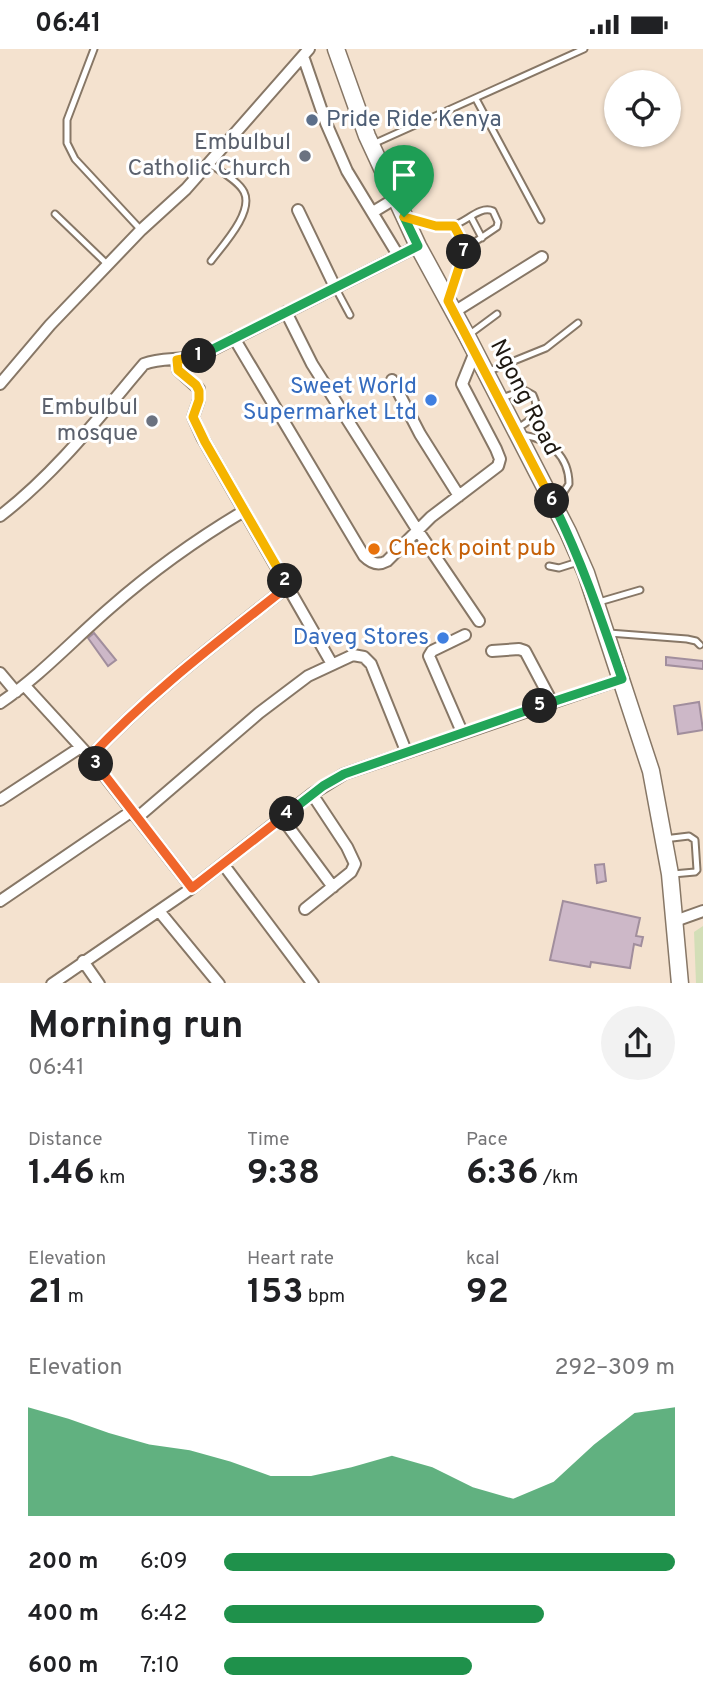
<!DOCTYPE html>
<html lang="en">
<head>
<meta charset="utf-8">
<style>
  :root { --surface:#fff; --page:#f2f2f2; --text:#202124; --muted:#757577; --accent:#1f914b }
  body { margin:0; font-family:Overpass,sans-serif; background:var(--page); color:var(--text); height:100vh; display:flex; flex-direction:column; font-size:26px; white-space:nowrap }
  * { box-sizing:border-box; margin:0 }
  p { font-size:23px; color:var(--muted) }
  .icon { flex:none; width:38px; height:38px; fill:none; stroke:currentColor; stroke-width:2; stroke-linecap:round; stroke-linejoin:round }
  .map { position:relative; height:934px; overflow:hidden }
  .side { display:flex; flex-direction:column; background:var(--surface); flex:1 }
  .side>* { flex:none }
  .fabs { position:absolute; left:604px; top:21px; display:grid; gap:14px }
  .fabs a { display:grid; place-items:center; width:77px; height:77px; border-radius:50%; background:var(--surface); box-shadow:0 2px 5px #0004; font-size:35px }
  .pin { position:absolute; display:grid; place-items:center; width:60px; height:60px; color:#fff; margin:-72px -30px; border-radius:50% 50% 50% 0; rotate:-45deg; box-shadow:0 0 7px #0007 }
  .pin .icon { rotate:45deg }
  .km { position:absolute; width:35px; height:35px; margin:-18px; border-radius:50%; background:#222; color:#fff; font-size:19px; line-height:35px; text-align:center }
  .round { display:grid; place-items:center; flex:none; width:74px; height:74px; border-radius:37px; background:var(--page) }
  .overview { display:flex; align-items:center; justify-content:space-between; height:119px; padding:0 28px }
  h1 { font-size:38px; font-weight:700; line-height:52px }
  .stats { display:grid; grid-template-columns:repeat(3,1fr); gap:10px; height:119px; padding:7px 28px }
  .stats div { display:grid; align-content:center }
  .stats b { font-size:35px; font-weight:700 }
  .stats small { font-size:19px; font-weight:400 }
  .stats p { font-size:19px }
  .chart { height:196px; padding:14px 28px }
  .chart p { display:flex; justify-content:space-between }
  .chart svg { width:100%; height:126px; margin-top:7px; fill:var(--accent); opacity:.7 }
  ul { padding:0 28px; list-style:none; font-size:23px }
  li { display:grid; grid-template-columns:112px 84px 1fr; align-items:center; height:52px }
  li i { height:18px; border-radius:9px; background:var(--accent) }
  .status { display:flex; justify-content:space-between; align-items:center; height:49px; padding:0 35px; background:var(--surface); direction:ltr }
  .status svg { height:19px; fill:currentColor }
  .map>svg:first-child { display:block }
  .green { fill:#d3deb7 }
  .building { fill:#cdb8c8; stroke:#a18e9d; stroke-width:2 }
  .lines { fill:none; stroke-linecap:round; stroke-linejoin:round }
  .lane-casing { stroke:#877766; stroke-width:9 }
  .street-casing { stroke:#877766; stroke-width:14 }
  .secondary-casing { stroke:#877766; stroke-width:19 }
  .lane { stroke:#fff; stroke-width:5 }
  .street { stroke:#fff; stroke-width:10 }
  .secondary { stroke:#fff; stroke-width:16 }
  .split-1-casing { stroke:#fff; stroke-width:14 }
  .split-2-casing { stroke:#fff; stroke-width:14 }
  .split-3-casing { stroke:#fff; stroke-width:14 }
  .split-4-casing { stroke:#fff; stroke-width:14 }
  .split-5-casing { stroke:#fff; stroke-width:14 }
  .split-6-casing { stroke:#fff; stroke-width:14 }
  .split-7-casing { stroke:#fff; stroke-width:14 }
  .split-8-casing { stroke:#fff; stroke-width:14 }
  .split-1 { stroke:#22a559; stroke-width:9 }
  .split-2 { stroke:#f5b400; stroke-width:9 }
  .split-3 { stroke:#f0652b; stroke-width:9 }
  .split-4 { stroke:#f0652b; stroke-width:9 }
  .split-5 { stroke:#22a559; stroke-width:9 }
  .split-6 { stroke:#22a559; stroke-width:9 }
  .split-7 { stroke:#f5b400; stroke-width:9 }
  .split-8 { stroke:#f5b400; stroke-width:9 }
  .service-dot { fill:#5c6f8a; stroke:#fff; stroke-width:2.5 }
  .worship-dot { fill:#6b7280; stroke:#fff; stroke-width:2.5 }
  .shop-dot { fill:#3f7fe0; stroke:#fff; stroke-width:2.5 }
  .food-dot { fill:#e8710a; stroke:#fff; stroke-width:2.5 }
  .labels { text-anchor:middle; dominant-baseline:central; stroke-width:6; stroke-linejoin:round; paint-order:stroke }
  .service-label { font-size:23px; fill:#4e5e75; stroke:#fff; text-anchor:start }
  .worship-label { font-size:23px; fill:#5b616d; stroke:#fff; text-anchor:end }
  .shop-label { font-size:23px; fill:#366cbe; stroke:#fff; text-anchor:end }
  .street-label { font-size:23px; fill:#1e1811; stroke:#fff }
  .food-label { font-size:23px; fill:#c56008; stroke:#fff; text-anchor:start }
</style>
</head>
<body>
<div class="status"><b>06:41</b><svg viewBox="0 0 49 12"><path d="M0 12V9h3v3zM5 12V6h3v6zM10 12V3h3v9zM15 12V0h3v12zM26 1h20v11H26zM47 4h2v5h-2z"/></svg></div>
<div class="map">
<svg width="703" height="935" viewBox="0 0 703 935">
  <rect width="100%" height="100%" fill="#f4e2cf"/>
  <path class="green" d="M703,877v57h-7l-2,-51z"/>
  <path class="building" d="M94,584l22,27 -8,6 -20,-28z
    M666,608l37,4v8l-37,-4z
    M699,653l4,28 -25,4 -4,-28z
    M604,815l2,17 -9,2 -2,-18z
    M563,852l77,17 -4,18 7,1 -2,9 -7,-2 -4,24 -39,-6 -1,5 -40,-7z"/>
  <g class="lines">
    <g class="lane-casing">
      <path id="lane" d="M94,0l-27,71v23l8,16 66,71
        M476,50l65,121
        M373,95l211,-95
        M209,114c10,8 29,17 35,29 10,20 -21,53 -33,69
        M55,165l53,51
        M471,168l11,21
        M410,169c13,4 27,10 41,8 14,-2 28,-21 42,-15l5,11 -1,5 -31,21 -6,11 -10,36
        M455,177l11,22
        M335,238l15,28
        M470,285l27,-20
        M489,322l57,-23 32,-25
        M502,349l22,-8 9,5c8,16 -1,26 -16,33
        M523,386c26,4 46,21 46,49l-13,20
        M549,517l10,2 19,-6
        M599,553l41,-12
        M609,584l78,6 9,2 4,4
        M664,790l25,-3 6,4 2,30 -2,2 -22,2"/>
    </g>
    <g class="street-casing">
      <path id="street" d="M303,7l23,67 21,48 51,84
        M298,161l37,77
        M373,163l23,-14
        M286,263l26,52 106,167 61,90
        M454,263l88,-55
        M234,289l130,218c7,7 14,10 23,5l44,-44 67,-51 2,-7 -4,-10 -34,-65 13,-32
        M177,311l1,10 21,19v11l-6,17 9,20 130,227
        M392,331l28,54 39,62
        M0,335l50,-59 91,-95 45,-41 123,-140
        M0,467c56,-43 99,-99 144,-152 20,-8 39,-2 62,-11l212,-107
        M492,602l27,-2 6,2 27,51
        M0,624l16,19
        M25,637l65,71 102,131
        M0,654c40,-27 73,-63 110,-95 41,-36 87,-69 134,-97
        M462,683l-33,-76 3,-5 33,-16
        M90,708c61,-65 129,-116 198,-171
        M0,751l81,-53
        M138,768l121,-104 49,-37 45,-21 11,2 7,7 35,87
        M282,769l51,69
        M223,815l90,120
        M0,852l132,-90
        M305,860l46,-37 4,-8 -8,-17 -35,-53
        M159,862l60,73
        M675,872l28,-10
        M83,912l16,23
        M52,935l140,-96 120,-94 32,-20 278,-95"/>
    </g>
    <g class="secondary-casing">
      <path id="secondary" d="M336,0l31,87 51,110 49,90 101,196 18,41 65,198 19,103 10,110"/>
    </g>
    <use href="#lane" class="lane"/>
    <use href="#street" class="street"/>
    <use href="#secondary" class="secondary"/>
  </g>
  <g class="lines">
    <g class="split-1-casing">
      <path id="split-1" d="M199,307l219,-110 -14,-29"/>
    </g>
    <g class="split-2-casing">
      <path id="split-2" d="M199,307l-22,4 1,10 18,15 3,6v9l-6,17 12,25 80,139"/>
    </g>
    <g class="split-3-casing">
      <path id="split-3" d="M96,715l-6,-7c62,-66 129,-116 198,-171l-3,-5"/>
    </g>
    <g class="split-4-casing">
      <path id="split-4" d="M96,715l96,124 95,-74"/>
    </g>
    <g class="split-5-casing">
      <path id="split-5" d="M287,765l36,-28 21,-12 196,-68"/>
    </g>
    <g class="split-6-casing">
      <path id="split-6" d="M540,657l82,-27c-21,-61 -41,-120 -70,-178"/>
    </g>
    <g class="split-7-casing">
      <path id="split-7" d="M464,203l-16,49 104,200"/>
    </g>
    <g class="split-8-casing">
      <path id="split-8" d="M404,168l32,9h18l12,22 -2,4"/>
    </g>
    <use href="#split-1" class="split-1"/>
    <use href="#split-2" class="split-2"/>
    <use href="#split-3" class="split-3"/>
    <use href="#split-4" class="split-4"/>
    <use href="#split-5" class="split-5"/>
    <use href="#split-6" class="split-6"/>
    <use href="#split-7" class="split-7"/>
    <use href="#split-8" class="split-8"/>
  </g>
  <circle class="service-dot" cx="312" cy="71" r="7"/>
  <g class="worship-dot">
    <circle cx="305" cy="107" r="7"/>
    <circle cx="152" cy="372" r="7"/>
  </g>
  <g class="shop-dot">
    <circle cx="431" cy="351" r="7"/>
    <circle cx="443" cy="589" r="7"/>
  </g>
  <circle class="food-dot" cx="374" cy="500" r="7"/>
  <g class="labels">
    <g class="service-label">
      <text x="326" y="71">Pride Ride Kenya</text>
    </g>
    <g class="worship-label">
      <text x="291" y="94">Embulbul<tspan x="291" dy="26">Catholic Church</tspan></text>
      <text x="138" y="359">Embulbul<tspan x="138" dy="26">mosque</tspan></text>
    </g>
    <g class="shop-label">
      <text x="417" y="338">Sweet World<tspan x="417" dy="26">Supermarket Ltd</tspan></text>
      <text x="429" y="589">Daveg Stores</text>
    </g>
    <g class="street-label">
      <text transform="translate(524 349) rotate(63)">Ngong Road</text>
    </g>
    <g class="food-label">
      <text x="388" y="500">Check point pub</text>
    </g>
  </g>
</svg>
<div class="fabs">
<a><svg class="icon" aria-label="locate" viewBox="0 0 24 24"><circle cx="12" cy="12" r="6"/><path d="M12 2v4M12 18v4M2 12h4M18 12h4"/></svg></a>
</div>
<div class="pin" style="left:404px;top:168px;background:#1e9e55"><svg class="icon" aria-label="arrive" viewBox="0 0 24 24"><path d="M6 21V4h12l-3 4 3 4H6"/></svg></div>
<b class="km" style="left:199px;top:307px">1</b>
<b class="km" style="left:285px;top:532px">2</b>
<b class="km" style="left:96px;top:715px">3</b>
<b class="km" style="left:287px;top:765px">4</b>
<b class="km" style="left:540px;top:657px">5</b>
<b class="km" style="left:552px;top:452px">6</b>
<b class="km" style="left:464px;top:203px">7</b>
</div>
<section class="side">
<div class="overview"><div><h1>Morning run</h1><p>06:41</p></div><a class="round"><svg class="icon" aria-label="share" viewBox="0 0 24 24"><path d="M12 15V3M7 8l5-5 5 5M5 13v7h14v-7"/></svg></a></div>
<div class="stats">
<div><p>Distance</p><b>1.46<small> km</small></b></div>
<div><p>Time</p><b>9:38</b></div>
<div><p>Pace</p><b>6:36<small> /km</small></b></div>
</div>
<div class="stats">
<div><p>Elevation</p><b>21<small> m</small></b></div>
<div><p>Heart rate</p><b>153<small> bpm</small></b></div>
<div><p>kcal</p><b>92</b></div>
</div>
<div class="chart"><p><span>Elevation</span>292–309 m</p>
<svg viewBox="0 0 160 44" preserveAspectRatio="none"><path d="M0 44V6L10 10L20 15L30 19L40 21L50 25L60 30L70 30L80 27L90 23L100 27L110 34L120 38L130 32L140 19L150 8L160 6V44z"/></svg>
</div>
<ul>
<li><b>200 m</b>6:09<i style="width:100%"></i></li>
<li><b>400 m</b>6:42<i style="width:71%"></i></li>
<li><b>600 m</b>7:10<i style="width:55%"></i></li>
</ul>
</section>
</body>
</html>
